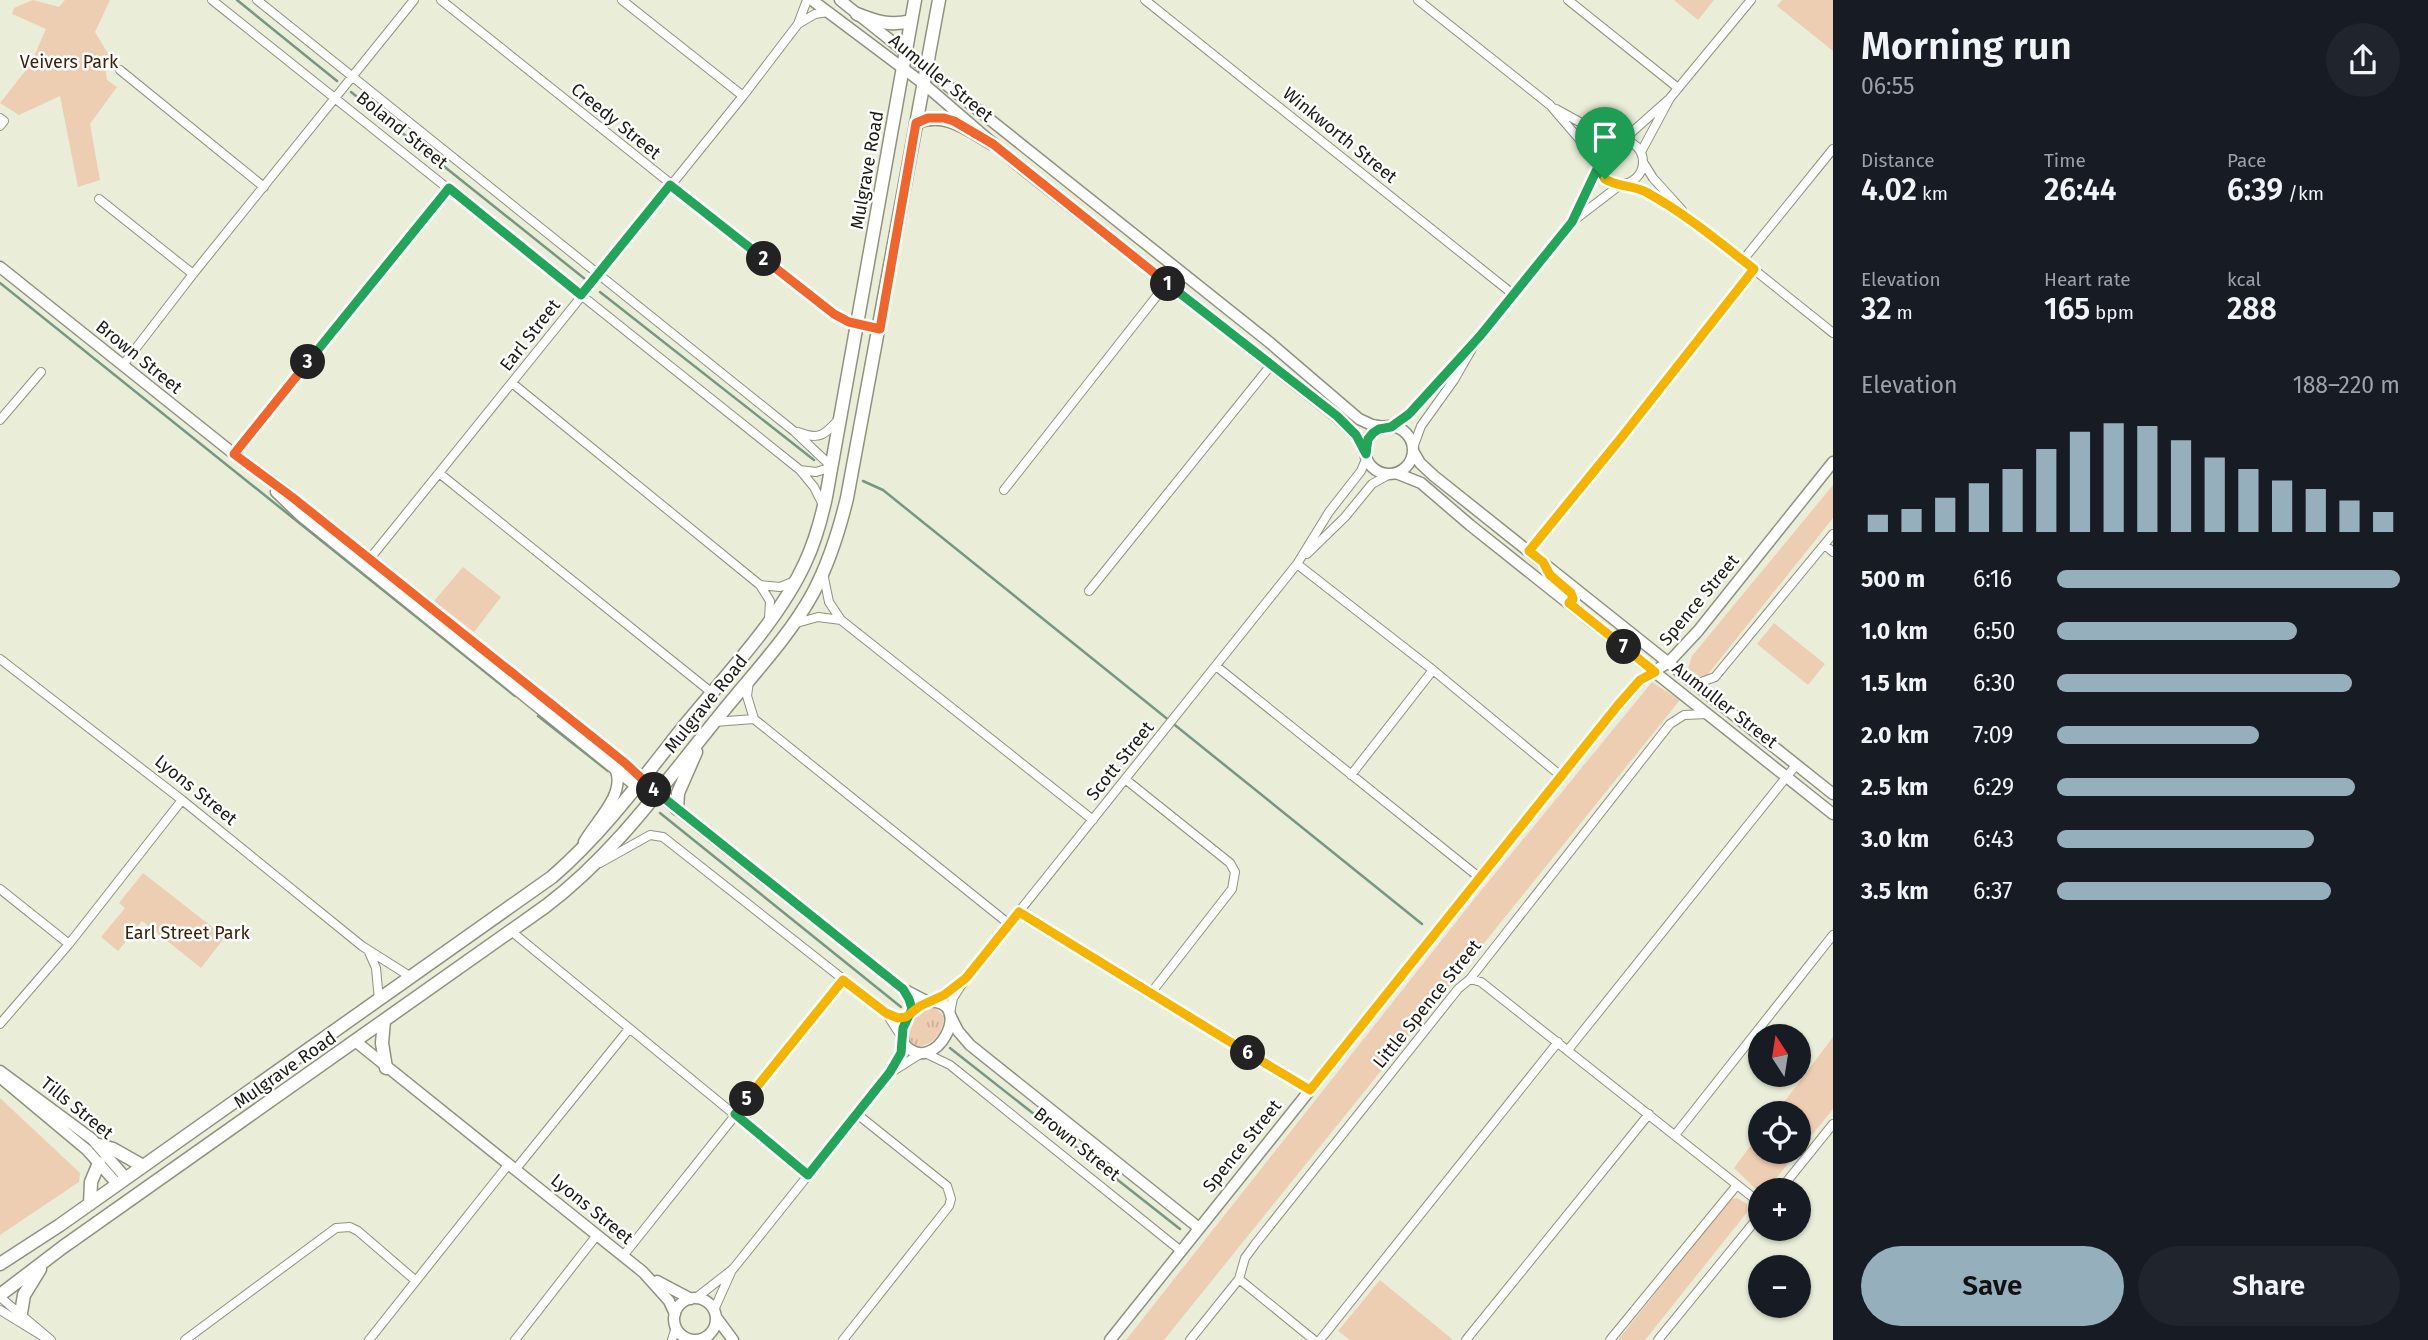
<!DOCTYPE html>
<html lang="en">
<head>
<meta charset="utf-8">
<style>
  :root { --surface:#171b24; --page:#20242c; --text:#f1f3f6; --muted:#9ea1a6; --accent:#96afbd }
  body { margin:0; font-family:"Fira Sans",sans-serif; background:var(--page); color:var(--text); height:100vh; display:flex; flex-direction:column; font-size:26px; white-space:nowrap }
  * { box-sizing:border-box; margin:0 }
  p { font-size:23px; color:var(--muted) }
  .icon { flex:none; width:38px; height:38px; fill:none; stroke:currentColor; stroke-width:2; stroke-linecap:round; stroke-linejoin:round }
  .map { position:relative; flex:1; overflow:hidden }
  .details { display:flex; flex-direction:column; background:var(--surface); width:595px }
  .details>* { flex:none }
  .needle { width:46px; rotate:348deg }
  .tools { position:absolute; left:1748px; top:1024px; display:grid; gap:14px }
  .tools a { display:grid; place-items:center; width:63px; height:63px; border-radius:50%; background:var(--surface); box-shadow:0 2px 5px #0004; font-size:35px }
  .pin { position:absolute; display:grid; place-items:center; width:60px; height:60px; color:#fff; margin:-72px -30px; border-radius:50% 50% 50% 0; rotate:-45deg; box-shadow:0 0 7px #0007 }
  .pin .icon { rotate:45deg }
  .km { position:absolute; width:35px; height:35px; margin:-18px; border-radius:50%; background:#222; color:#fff; font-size:19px; line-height:35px; text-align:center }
  .round { display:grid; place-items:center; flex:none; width:74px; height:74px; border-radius:37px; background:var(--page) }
  .headline { display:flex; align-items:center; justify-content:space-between; height:119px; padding:0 28px }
  h1 { font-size:38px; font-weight:600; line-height:52px }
  .metrics { display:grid; grid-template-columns:repeat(3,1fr); gap:10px; height:119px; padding:7px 28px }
  .metrics div { display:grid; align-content:center }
  .metrics b { font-size:30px; font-weight:600 }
  .metrics small { font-size:19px; font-weight:400 }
  .metrics p { font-size:19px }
  .chart { height:196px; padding:14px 28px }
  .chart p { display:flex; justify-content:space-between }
  .chart svg { width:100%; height:126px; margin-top:7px; stroke:var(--accent); stroke-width:6 }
  .button { display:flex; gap:14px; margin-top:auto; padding:14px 28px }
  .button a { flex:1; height:80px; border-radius:42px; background:var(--accent); color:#111; font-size:28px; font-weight:600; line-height:80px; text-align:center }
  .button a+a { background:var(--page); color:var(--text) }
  ul { padding:0 28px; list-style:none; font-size:23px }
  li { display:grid; grid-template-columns:112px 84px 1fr; align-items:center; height:52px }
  li i { height:18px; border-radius:9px; background:var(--accent) }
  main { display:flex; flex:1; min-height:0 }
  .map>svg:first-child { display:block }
  .grass { fill:url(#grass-tufts) }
  .park { fill:#eeceb2 }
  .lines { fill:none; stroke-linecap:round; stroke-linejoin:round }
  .stream { stroke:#769784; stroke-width:2.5 }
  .street-casing { stroke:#90927f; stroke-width:10 }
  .secondary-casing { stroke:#90927f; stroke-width:13 }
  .primary-casing { stroke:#90927f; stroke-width:15 }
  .street { stroke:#fff; stroke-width:8 }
  .secondary { stroke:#fff; stroke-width:10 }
  .primary { stroke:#fff; stroke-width:12 }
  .split-1-casing { stroke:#fff; stroke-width:14 }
  .split-2-casing { stroke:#fff; stroke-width:14 }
  .split-3-casing { stroke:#fff; stroke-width:14 }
  .split-4-casing { stroke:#fff; stroke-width:14 }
  .split-5-casing { stroke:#fff; stroke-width:14 }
  .split-6-casing { stroke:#fff; stroke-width:14 }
  .split-7-casing { stroke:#fff; stroke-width:14 }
  .split-8-casing { stroke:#fff; stroke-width:14 }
  .split-1 { stroke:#22a559; stroke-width:9 }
  .split-2 { stroke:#f0652b; stroke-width:9 }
  .split-3 { stroke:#22a559; stroke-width:9 }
  .split-4 { stroke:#f0652b; stroke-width:9 }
  .split-5 { stroke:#22a559; stroke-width:9 }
  .split-6 { stroke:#f5b400; stroke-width:9 }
  .split-7 { stroke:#f5b400; stroke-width:9 }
  .split-8 { stroke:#f5b400; stroke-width:9 }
  .labels { text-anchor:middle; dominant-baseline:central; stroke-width:5; stroke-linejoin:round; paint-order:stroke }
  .park-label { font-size:18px; fill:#3c2308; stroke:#fff }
  .street-label { font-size:18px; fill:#1b1c15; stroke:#fff }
</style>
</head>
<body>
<main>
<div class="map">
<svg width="1833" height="1340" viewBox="0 0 1833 1340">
  <defs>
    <pattern id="grass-tufts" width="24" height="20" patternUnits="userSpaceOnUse" patternTransform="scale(1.75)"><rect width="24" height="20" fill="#eeceb2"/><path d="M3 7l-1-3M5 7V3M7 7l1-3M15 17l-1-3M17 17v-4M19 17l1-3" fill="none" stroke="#ccb098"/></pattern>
  </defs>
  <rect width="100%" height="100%" fill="#eaedd8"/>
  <path class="grass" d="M935,1008l9,8c-1,16 -11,31 -28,30l-7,-6c0,-16 10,-30 26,-32z"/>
  <path class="park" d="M33,0l26,7 6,-7h45l-15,32 15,25 -5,9 2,14 10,7 -27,37 10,56 -22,7 -18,-91 -41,19 -19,-12 30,-38 16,-36 -34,-15 2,-6z
    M1674,0h40l-16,20z
    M1782,0h51v51l-56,-45z
    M1833,485v33l-129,161 -16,-10 4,-13z
    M463,567l38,30 -27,35 -40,-31z
    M1774,623l51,41 -17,21 -51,-41z
    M1652,682l28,18 -516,640h-38l349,-442z
    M143,873l82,64 -24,31 -59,-47 -24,30 -17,-14 24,-29 -6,-5z
    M1833,1037v72l-34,42v-38h-23z
    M0,1098l80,75 -1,9 -79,53z
    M1760,1133v19h38l-32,38 -7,2 -25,-24z
    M1737,1198l10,6 1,7 -103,129h-27l112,-140z
    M1380,1280l72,59v1h-102l-12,-9z"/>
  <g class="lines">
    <path class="stream" d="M237,0l100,81
      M351,92l234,187
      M0,283l515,413
      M600,292l214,168
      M863,481l20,9 539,434
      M538,716l70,55
      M660,813l241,194
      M950,1048l230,181"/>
    <g class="street-casing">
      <path id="street" d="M212,0l588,470 14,17 9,18
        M257,0l538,432 37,35 -16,5 -16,-2
        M441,0l393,314 15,8 31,7
        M622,0l121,96
        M1145,0l369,295
        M1418,0l132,105 48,56
        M1568,0l110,88
        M798,24l17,-10 13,-2
        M120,70l144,117
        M1556,109l58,32
        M0,118l4,3 -4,5
        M1599 162a22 22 0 1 1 44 0a22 22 0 1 1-44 0Z
        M1623,140l45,-40
        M1641,152l29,-54 81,-98
        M1643,162l10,16 29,32
        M1625,184l18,6 43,25 147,118
        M99,199l94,75
        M1577,218l43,-33
        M1743,260l90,-111
        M123,365l70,-91 221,-274
        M512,383l248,202 10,16 -1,18
        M0,420l41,-48
        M1391,427l17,-12 72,-79 67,-83 25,-31 26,-55
        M798,432c20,8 26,4 40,-12
        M1413,448l8,-22 33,-46 19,-33
        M234,454l215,-266
        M439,473l272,219
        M1004,490l163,-207
        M1825,545l8,7
        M1529,551l92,-113 133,-169
        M1307,554l38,-37 27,-33 18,-10
        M368,561l375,-465 55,-72 9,-24
        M1297,564l136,106 128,106
        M823,573l6,29 12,18 252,200
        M760,585l20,2 15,-6
        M1089,591l182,-226
        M793,624l25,-7 23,3
        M0,659l182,141 180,146 49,31
        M1216,666l264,212
        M749,681l-2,15 7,23
        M1696,684l19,-7 118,-143
        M714,722l40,-3 255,205
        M1351,775l82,-105
        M1125,779l105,84 5,9 -3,17 -81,104
        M600,863l50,-28 13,2 223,176 15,23
        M0,889l69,55
        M1019,912l291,178
        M511,931l297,244
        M369,952l7,16 3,32
        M1470,979l11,3 279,221
        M930,1001l14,-6 16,-13
        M950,1013l3,-15 13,-20 331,-414 32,-52 32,-41 6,-14
        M0,1024l69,-80 113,-144
        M1568,1050l228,-285
        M925,1053l25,12 231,186
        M893,1071l27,-17
        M1675,1135l158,-200
        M515,1170l114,-141
        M1780,1190l53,-66
        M623,1256l220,-276
        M1239,1279l75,61
        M0,1297l51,43
        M696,1298l37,-29 124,-155 33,-42 11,-19 2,-12
        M0,1310l44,27
        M714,1310l17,-38
        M185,1340l151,-112 14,-1 8,4 58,50
        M369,1340l139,-175
        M515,1340l82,-105
        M672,1340l4,-13
        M843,1340l106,-134 2,-7 -4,-13 -90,-72
        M1190,1340l49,-61 6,-21 11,-15 202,-254 12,-10 200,-255 14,-9 24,-1
        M1320,1340l238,-298
        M1466,1340l183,-226
        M1610,1340l127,-155
        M1658,1340l102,-125"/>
    </g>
    <g class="secondary-casing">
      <path id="secondary" d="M812,0l112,84 95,82 318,251 19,18 10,19
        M840,0l429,342 90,77 13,6 12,2
        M0,267l234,187 52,38 357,286
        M1365 450a24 24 0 1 1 48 0a24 24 0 1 1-48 0Z
        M1413,451l7,12 14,13 399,318
        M1396,473l25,10 49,42 363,289
        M276,492l24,23 336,271
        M658,794l245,195 25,13
        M584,842c11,-20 41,-47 32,-71
        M928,1002c49,-4 7,78 -24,42 -5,-19 7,-35 24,-42z
        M950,1015l8,16 12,14 229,183
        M355,1041l288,231 26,29 6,13
        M0,1071l92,68 34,39
        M2,1079l85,71 30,34
        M657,1281l34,18
        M674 1319a21 21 0 1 1 42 0a21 21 0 1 1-42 0Z
        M716,1317l17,23
        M1110,1340l508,-635 22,-25 29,-18 29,-31 135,-169"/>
    </g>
    <g class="primary-casing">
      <path id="primary" d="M857,14c20,8 33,12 54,7
        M916,123c29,-13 52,7 77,21
        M677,809l1,-16 18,-41
        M384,1021l-2,22 4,25
        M99,1145l14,4 30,17
        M90,1204l1,-22 8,-19
        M0,1264l60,-39 492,-348c51,-44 91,-99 133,-152 40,-49 94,-105 120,-162 10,-21 16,-43 21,-66l89,-497
        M0,1295l63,-48 483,-341c70,-53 119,-124 174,-191 32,-40 69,-78 93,-122 16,-30 26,-62 34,-95l92,-498
        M21,1313l3,-18 16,-26"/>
    </g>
    <use href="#street" class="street"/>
    <use href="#secondary" class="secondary"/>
    <use href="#primary" class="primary"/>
  </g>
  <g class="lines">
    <g class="split-1-casing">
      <path id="split-1" d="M1168,284l169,132 19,19 10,19 2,-15 5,-6 6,-4 12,-2 18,-13 71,-78 67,-83 25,-31 26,-55 7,12"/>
    </g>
    <g class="split-2-casing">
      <path id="split-2" d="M764,259l70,55 15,8 31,7 36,-206 12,-5h16l10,3 39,23 175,140"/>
    </g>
    <g class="split-3-casing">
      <path id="split-3" d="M308,362l141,-174 132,107 89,-110 94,74"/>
    </g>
    <g class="split-4-casing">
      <path id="split-4" d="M308,362l-74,92 58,43 333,266 29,27"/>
    </g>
    <g class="split-5-casing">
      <path id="split-5" d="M654,790l249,199 6,10 3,10 -9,19 -2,25 -11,19 -82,103 -73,-61 12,-15"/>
    </g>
    <g class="split-6-casing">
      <path id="split-6" d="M747,1099l96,-119 43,33 12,5 8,-1 14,-11 24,-11 22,-17 53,-66 229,141"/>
    </g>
    <g class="split-7-casing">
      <path id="split-7" d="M1248,1053l62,37 308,-385 22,-25 15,-8 -31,-25"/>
    </g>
    <g class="split-8-casing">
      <path id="split-8" d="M1605,179c12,8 28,6 41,13 40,22 72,49 108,77l-133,169 -92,113 14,11 7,13 21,18 2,6 -4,4 55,44"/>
    </g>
    <use href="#split-1" class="split-1"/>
    <use href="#split-2" class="split-2"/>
    <use href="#split-3" class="split-3"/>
    <use href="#split-4" class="split-4"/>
    <use href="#split-5" class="split-5"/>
    <use href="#split-6" class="split-6"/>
    <use href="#split-7" class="split-7"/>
    <use href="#split-8" class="split-8"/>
  </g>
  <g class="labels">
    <g class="park-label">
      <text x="69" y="62">Veivers Park</text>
      <text x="187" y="933">Earl Street Park</text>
    </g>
    <g class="street-label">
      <text transform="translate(941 78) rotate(39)">Aumuller Street</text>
      <text transform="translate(616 121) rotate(39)">Creedy Street</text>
      <text transform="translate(402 130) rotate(39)">Boland Street</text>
      <text transform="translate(1340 135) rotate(39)">Winkworth Street</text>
      <text transform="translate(867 170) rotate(-80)">Mulgrave Road</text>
      <text transform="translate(530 335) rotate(-52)">Earl Street</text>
      <text transform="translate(139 357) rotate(39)">Brown Street</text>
      <text transform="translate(1699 600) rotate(-50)">Spence Street</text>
      <text transform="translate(706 704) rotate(-51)">Mulgrave Road</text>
      <text transform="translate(1725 705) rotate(38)">Aumuller Street</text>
      <text transform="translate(1120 761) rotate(-51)">Scott Street</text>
      <text transform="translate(196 790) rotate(39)">Lyons Street</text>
      <text transform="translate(1427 1004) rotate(-51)">Little Spence Street</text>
      <text transform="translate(285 1070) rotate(-35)">Mulgrave Road</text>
      <text transform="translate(77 1108) rotate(39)">Tills Street</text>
      <text transform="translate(1077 1144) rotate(39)">Brown Street</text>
      <text transform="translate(1242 1146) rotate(-51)">Spence Street</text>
      <text transform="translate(592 1209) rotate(39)">Lyons Street</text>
    </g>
  </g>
</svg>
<div class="tools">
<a><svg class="needle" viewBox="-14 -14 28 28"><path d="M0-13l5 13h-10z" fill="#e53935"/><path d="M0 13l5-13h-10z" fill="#9ea1a6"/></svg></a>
<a><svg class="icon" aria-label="locate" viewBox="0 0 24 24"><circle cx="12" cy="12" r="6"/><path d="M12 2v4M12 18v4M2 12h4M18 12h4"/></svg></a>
<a>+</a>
<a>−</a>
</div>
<div class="pin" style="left:1605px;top:179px;background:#1e9e55"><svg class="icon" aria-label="arrive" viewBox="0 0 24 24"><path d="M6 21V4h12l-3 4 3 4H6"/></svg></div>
<b class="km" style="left:1168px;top:284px">1</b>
<b class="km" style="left:764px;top:259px">2</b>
<b class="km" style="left:308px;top:362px">3</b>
<b class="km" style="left:654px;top:790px">4</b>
<b class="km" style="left:747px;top:1099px">5</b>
<b class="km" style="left:1248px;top:1053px">6</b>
<b class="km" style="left:1624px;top:647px">7</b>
</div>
<section class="details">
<div class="headline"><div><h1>Morning run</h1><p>06:55</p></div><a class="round"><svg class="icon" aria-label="share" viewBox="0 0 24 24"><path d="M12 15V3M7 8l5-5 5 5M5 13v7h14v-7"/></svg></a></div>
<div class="metrics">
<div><p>Distance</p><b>4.02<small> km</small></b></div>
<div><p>Time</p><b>26:44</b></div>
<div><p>Pace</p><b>6:39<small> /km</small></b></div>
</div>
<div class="metrics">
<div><p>Elevation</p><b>32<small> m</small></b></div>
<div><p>Heart rate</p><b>165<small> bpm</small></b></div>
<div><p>kcal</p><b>288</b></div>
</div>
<div class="chart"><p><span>Elevation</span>188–220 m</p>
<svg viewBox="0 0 160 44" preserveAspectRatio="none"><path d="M5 44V38M15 44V36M25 44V32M35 44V27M45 44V22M55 44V15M65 44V9M75 44V6M85 44V7M95 44V12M105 44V18M115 44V22M125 44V26M135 44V29M145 44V33M155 44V37"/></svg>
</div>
<ul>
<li><b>500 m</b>6:16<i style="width:100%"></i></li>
<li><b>1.0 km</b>6:50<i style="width:70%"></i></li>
<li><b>1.5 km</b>6:30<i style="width:86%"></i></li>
<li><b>2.0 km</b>7:09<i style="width:59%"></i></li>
<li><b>2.5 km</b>6:29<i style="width:87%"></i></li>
<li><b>3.0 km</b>6:43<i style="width:75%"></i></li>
<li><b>3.5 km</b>6:37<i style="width:80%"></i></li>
</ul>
<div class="button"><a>Save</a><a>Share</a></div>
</section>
</main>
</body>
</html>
